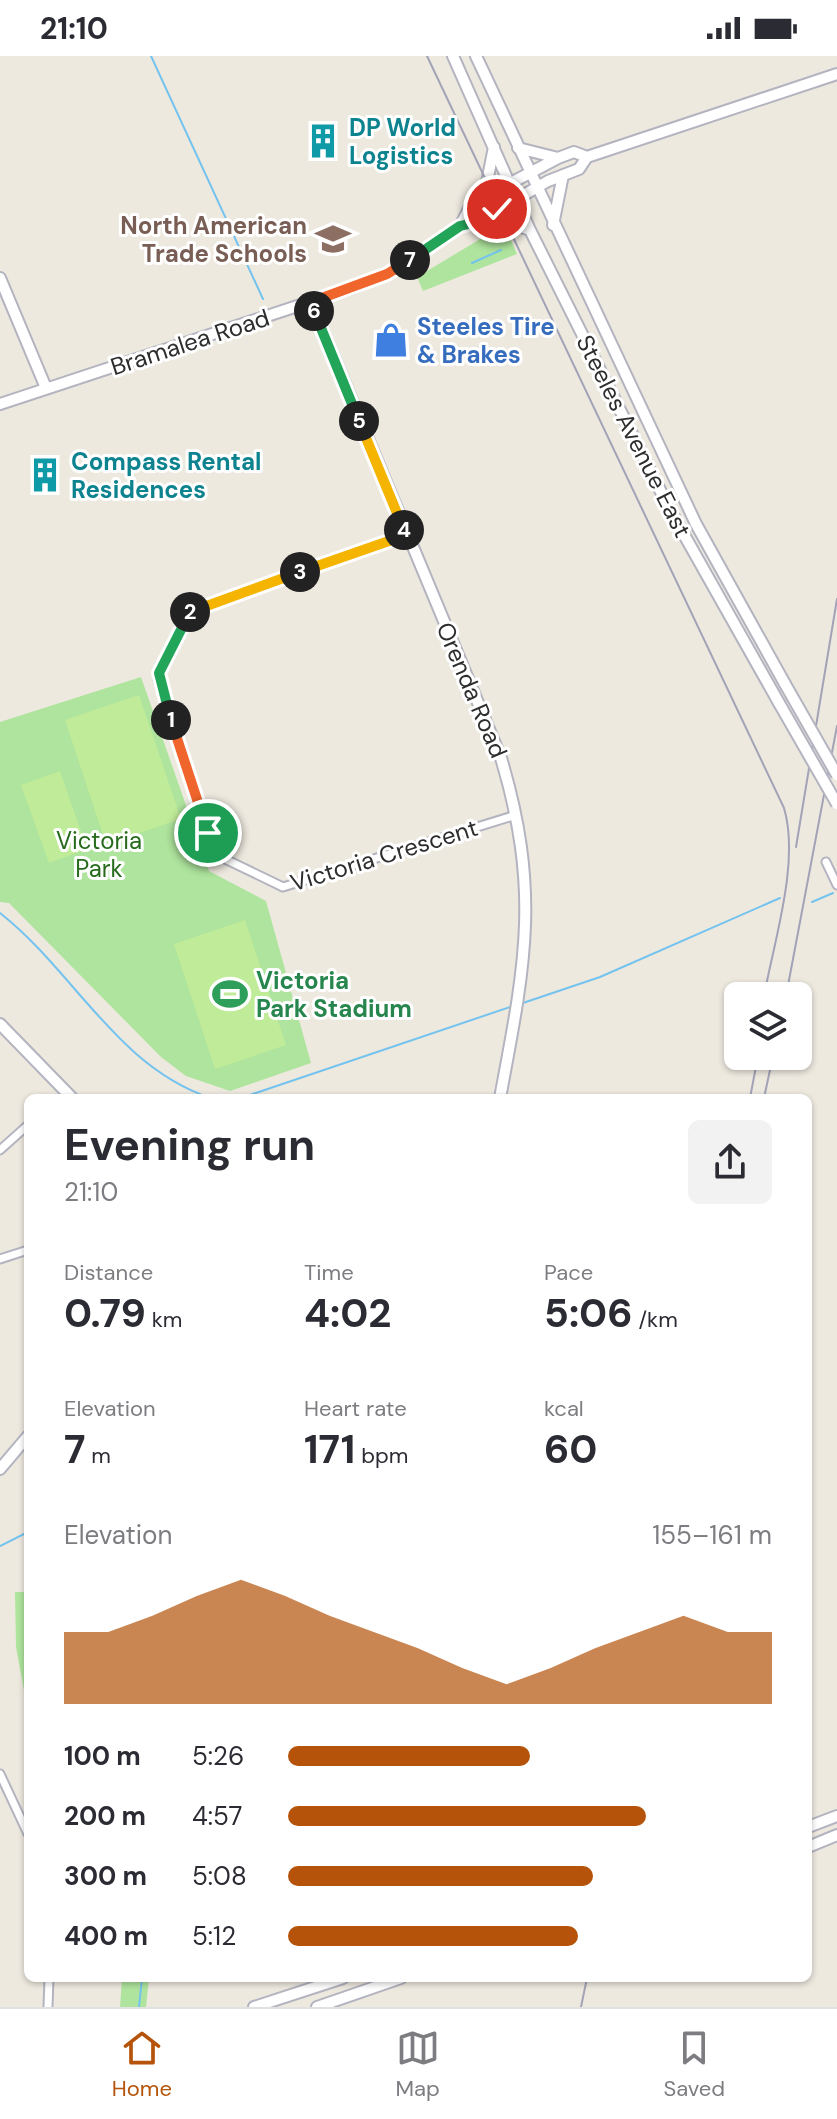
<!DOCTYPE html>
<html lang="en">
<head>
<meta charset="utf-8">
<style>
  :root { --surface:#fff; --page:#f2f2f3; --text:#2b2b33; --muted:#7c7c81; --line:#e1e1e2; --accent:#b45309 }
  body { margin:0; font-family:"DM Sans",sans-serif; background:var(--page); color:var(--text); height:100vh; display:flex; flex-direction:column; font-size:30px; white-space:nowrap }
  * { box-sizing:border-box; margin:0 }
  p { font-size:26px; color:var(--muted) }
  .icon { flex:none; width:44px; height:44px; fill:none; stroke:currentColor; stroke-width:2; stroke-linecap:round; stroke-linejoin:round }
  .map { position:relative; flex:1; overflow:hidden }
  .drawer { position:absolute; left:24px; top:1038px; width:788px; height:888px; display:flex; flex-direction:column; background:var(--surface); border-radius:12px; box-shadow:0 2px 6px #0004 }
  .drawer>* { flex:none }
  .fabs { position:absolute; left:724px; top:926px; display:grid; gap:16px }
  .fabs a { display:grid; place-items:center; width:88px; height:88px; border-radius:12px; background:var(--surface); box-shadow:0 2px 6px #0004; font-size:40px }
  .pin { position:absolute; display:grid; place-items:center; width:68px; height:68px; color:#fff; margin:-34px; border:4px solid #fff; border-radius:50%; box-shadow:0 2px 8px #0007 }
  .km { position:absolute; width:40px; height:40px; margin:-20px; border-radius:50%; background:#222; color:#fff; font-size:22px; line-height:40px; text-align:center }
  .round { display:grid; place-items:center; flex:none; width:84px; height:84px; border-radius:12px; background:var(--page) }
  .head { display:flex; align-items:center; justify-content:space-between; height:136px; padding:0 40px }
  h1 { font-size:44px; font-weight:700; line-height:60px }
  .stats { display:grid; grid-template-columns:repeat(3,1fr); gap:12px; height:136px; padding:8px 40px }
  .stats div { display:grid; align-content:center }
  .stats b { font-size:40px; font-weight:700 }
  .stats small { font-size:22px; font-weight:400 }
  .stats p { font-size:22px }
  .chart { height:224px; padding:16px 40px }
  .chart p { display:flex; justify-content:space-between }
  .chart svg { width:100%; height:144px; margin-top:8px; fill:var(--accent); opacity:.7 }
  ul { padding:0 40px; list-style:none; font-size:26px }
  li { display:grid; grid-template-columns:128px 96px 1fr; align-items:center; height:60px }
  li i { height:20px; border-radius:10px; background:var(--accent) }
  .status { display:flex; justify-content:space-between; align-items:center; height:56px; padding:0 40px; background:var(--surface); direction:ltr }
  .status svg { height:22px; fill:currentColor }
  .tab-bar { display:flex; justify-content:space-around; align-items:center; height:112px; border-top:2px solid var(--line); background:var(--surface); font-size:22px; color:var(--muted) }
  .tab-bar a { display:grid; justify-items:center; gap:4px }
  .tab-bar .current { color:var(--accent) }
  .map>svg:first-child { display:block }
  .green { fill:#aee49d }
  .pitch { fill:#c0eb98 }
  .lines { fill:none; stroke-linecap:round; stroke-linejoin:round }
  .stream { stroke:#74c3ef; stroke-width:2 }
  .street-casing { stroke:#b3b4c0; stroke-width:11 }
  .secondary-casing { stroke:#b3b4c0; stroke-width:14 }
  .street { stroke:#fff; stroke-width:7 }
  .secondary { stroke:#fff; stroke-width:10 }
  .rail { stroke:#a2a3b7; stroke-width:2 }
  .secondary-bridge-casing { stroke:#b3b4c0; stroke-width:14; stroke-linecap:butt }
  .secondary-bridge { stroke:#fff; stroke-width:10 }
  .split-1-casing { stroke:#fff; stroke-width:16 }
  .split-2-casing { stroke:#fff; stroke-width:16 }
  .split-3-casing { stroke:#fff; stroke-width:16 }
  .split-4-casing { stroke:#fff; stroke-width:16 }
  .split-5-casing { stroke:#fff; stroke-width:16 }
  .split-6-casing { stroke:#fff; stroke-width:16 }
  .split-7-casing { stroke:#fff; stroke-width:16 }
  .split-8-casing { stroke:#fff; stroke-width:16 }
  .split-1 { stroke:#f0652b; stroke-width:10 }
  .split-2 { stroke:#22a559; stroke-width:10 }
  .split-3 { stroke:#f5b400; stroke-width:10 }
  .split-4 { stroke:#f5b400; stroke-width:10 }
  .split-5 { stroke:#f5b400; stroke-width:10 }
  .split-6 { stroke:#22a559; stroke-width:10 }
  .split-7 { stroke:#f0652b; stroke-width:10 }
  .split-8 { stroke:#22a559; stroke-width:10 }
  .labels { text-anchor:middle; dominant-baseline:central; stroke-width:6; stroke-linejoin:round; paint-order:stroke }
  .culture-label { font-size:24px; font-weight:bold; fill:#0d838f; stroke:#fff; text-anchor:start }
  .education-label { font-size:24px; font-weight:bold; fill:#785e54; stroke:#fff; text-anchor:end }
  .shop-label { font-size:24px; font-weight:bold; fill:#366cbe; stroke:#fff; text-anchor:start }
  .street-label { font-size:24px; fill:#2d2d2d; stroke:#fff }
  .park-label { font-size:24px; fill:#256b1b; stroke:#fff }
  .leisure-label { font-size:24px; font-weight:bold; fill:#27864d; stroke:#fff; text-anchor:start }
</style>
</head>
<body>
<div class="status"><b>21:10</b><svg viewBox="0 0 49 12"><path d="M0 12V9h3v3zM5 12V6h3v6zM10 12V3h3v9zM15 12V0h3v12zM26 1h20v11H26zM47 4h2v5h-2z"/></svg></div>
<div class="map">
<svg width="837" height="1951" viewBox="0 0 837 1951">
  <rect width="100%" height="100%" fill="#eee9df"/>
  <path class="green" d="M507,175l10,23 -94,37 -6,-14 75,-45z
    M141,621l68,194 57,30 45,162 -81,28 -44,-15 -25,-19 -152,-154 -9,-1v-180z
    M15,1536h13v120l-12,-65z
    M122,1922h27l-3,29h-26z"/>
  <path class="pitch" d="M139,639l42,124 -75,25 -41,-124z
    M60,715l27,78 -38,14 -28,-78z
    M245,864l41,125 -71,24 -41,-125z"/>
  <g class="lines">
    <path class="stream" d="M151,0l112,243
      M472,207l29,-13
      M812,846l21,-9
      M0,857c74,58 117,154 211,185
      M523,947l77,-26 180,-79
      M241,1042l272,-92
      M0,1490l28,-14
      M139,1951l3,-29"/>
    <g class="street-casing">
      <path id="street" d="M406,479l-212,73 -7,7 -29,65 54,166 13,13 58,28 233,-72
        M826,806l11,23
        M0,1094l28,-25
        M0,1203l28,-9
        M0,1718l28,60
        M48,1951l1,-29"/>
    </g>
    <g class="secondary-casing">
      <path id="secondary" d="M453,0l77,174 139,278 110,195
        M476,0l220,468 89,160
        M518,92l40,10
        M484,141l10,-50
        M487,159l43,15
        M553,169l10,-50
        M460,170l10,-19 20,-13 68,-36 16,-6 13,5
        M0,222l46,110
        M311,246l190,456c40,134 24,207 -1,340
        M0,348l352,-116 47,-20 61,-42 17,-4 71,-41 31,-12 8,-12 250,-83
        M0,968l72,74
        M0,1413l28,-33
        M808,1771l29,-11
        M808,1791l29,-12
        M254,1951l89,-29
        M317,1951l84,-29"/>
    </g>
    <use href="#street" class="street"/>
    <use href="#secondary" class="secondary"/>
    <path class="rail" d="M427,0l357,752c16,54 -10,133 -20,188
      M796,791l41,-248
      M786,940l51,-270
      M750,1042l8,-42
      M764,1042l9,-42
      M581,1951l6,-29"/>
    <g class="secondary-bridge-casing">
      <path id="secondary-bridge" d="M785,628l52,91
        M779,647l58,101"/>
    </g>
    <use href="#secondary-bridge" class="secondary-bridge"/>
  </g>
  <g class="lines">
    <g class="split-1-casing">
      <path id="split-1" d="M171,664l37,113"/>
    </g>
    <g class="split-2-casing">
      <path id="split-2" d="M171,664l-12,-47 31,-61"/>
    </g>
    <g class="split-3-casing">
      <path id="split-3" d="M190,556l110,-40"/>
    </g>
    <g class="split-4-casing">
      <path id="split-4" d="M300,516l106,-37 -2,-5"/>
    </g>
    <g class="split-5-casing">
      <path id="split-5" d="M359,365l45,109"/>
    </g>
    <g class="split-6-casing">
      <path id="split-6" d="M314,255l45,110"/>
    </g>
    <g class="split-7-casing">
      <path id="split-7" d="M314,255l-3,-9 76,-28 23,-14"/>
    </g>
    <g class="split-8-casing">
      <path id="split-8" d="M410,204l50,-34 17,-4 20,-13"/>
    </g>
    <use href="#split-1" class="split-1"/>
    <use href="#split-2" class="split-2"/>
    <use href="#split-3" class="split-3"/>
    <use href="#split-4" class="split-4"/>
    <use href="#split-5" class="split-5"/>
    <use href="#split-6" class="split-6"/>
    <use href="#split-7" class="split-7"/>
    <use href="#split-8" class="split-8"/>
  </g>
  <defs>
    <g id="building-bare" transform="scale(2.76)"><path d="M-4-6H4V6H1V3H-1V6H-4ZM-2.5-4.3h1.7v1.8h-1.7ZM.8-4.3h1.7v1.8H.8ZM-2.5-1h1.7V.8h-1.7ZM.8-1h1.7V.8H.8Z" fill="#0f9aa8" stroke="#fff" stroke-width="2.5" paint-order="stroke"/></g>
    <g id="university-bare" transform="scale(2.76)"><path d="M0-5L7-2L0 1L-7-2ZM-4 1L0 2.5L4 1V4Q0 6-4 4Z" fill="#8d6e63" stroke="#fff" stroke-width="2.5" paint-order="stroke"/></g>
    <g id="shop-bare" transform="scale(2.76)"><path d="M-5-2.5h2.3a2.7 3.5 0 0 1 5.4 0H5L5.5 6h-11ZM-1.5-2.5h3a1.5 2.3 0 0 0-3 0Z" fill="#3f7fe0" stroke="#fff" stroke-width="2.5" paint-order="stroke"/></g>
    <g id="stadium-bare" transform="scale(2.76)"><path d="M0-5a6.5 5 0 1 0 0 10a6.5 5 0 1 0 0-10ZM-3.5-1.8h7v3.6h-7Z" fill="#2e9e5b" stroke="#fff" stroke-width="2.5" paint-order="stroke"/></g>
  </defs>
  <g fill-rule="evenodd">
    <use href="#building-bare" x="323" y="85"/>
    <use href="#university-bare" x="333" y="183"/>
    <use href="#shop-bare" x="391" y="284"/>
    <use href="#building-bare" x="45" y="419"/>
    <use href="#stadium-bare" x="230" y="938"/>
  </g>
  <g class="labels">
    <g class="culture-label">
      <text x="349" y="71">DP World<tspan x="349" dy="28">Logistics</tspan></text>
      <text x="71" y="405">Compass Rental<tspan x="71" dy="28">Residences</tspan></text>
    </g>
    <g class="education-label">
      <text x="307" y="169">North American<tspan x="307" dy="28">Trade Schools</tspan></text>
    </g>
    <g class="shop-label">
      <text x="417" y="270">Steeles Tire<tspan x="417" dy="28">&amp; Brakes</tspan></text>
    </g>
    <g class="street-label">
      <text transform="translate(190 286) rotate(-18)">Bramalea Road</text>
      <text transform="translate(634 380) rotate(63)">Steeles Avenue East</text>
      <text transform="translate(472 634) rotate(67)">Orenda Road</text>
      <text transform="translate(384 799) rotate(-17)">Victoria Crescent</text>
    </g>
    <g class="park-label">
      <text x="99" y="784">Victoria<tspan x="99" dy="28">Park</tspan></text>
    </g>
    <g class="leisure-label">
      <text x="256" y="924">Victoria<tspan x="256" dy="28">Park Stadium</tspan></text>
    </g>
  </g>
</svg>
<div class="fabs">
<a><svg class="icon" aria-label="layers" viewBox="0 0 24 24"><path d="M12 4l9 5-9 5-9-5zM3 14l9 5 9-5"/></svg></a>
</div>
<div class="pin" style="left:208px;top:777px;background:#1e9e55"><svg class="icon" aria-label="arrive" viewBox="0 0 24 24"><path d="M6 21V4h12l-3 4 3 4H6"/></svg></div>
<div class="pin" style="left:497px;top:153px;background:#d93025"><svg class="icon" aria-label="check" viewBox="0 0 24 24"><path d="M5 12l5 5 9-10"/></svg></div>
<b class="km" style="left:171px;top:664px">1</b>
<b class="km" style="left:190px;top:556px">2</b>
<b class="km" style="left:300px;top:516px">3</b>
<b class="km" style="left:404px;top:474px">4</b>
<b class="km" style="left:359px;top:365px">5</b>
<b class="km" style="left:314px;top:255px">6</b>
<b class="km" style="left:410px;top:204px">7</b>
<section class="drawer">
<div class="head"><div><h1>Evening run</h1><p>21:10</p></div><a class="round"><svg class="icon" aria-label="share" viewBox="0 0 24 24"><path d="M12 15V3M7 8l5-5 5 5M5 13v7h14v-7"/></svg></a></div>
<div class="stats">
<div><p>Distance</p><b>0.79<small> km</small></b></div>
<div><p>Time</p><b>4:02</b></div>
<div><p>Pace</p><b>5:06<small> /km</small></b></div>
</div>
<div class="stats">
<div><p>Elevation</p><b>7<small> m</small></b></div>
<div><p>Heart rate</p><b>171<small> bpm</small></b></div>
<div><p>kcal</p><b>60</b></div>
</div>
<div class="chart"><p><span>Elevation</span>155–161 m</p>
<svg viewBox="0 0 160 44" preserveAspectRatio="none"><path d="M0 44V22L10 22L20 17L30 11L40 6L50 11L60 17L70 22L80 27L90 33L100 38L110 33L120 27L130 22L140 17L150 22L160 22V44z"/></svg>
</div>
<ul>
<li><b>100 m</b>5:26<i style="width:50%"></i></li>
<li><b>200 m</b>4:57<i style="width:74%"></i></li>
<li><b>300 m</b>5:08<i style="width:63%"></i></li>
<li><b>400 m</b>5:12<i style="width:60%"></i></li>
</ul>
</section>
</div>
<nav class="tab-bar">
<a class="current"><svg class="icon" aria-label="home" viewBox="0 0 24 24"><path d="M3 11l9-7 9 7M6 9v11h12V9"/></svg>Home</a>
<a><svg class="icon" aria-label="map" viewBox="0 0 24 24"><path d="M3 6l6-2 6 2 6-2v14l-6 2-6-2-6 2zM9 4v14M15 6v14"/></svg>Map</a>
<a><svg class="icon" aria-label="saved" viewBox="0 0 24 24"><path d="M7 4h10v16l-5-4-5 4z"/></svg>Saved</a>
</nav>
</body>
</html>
